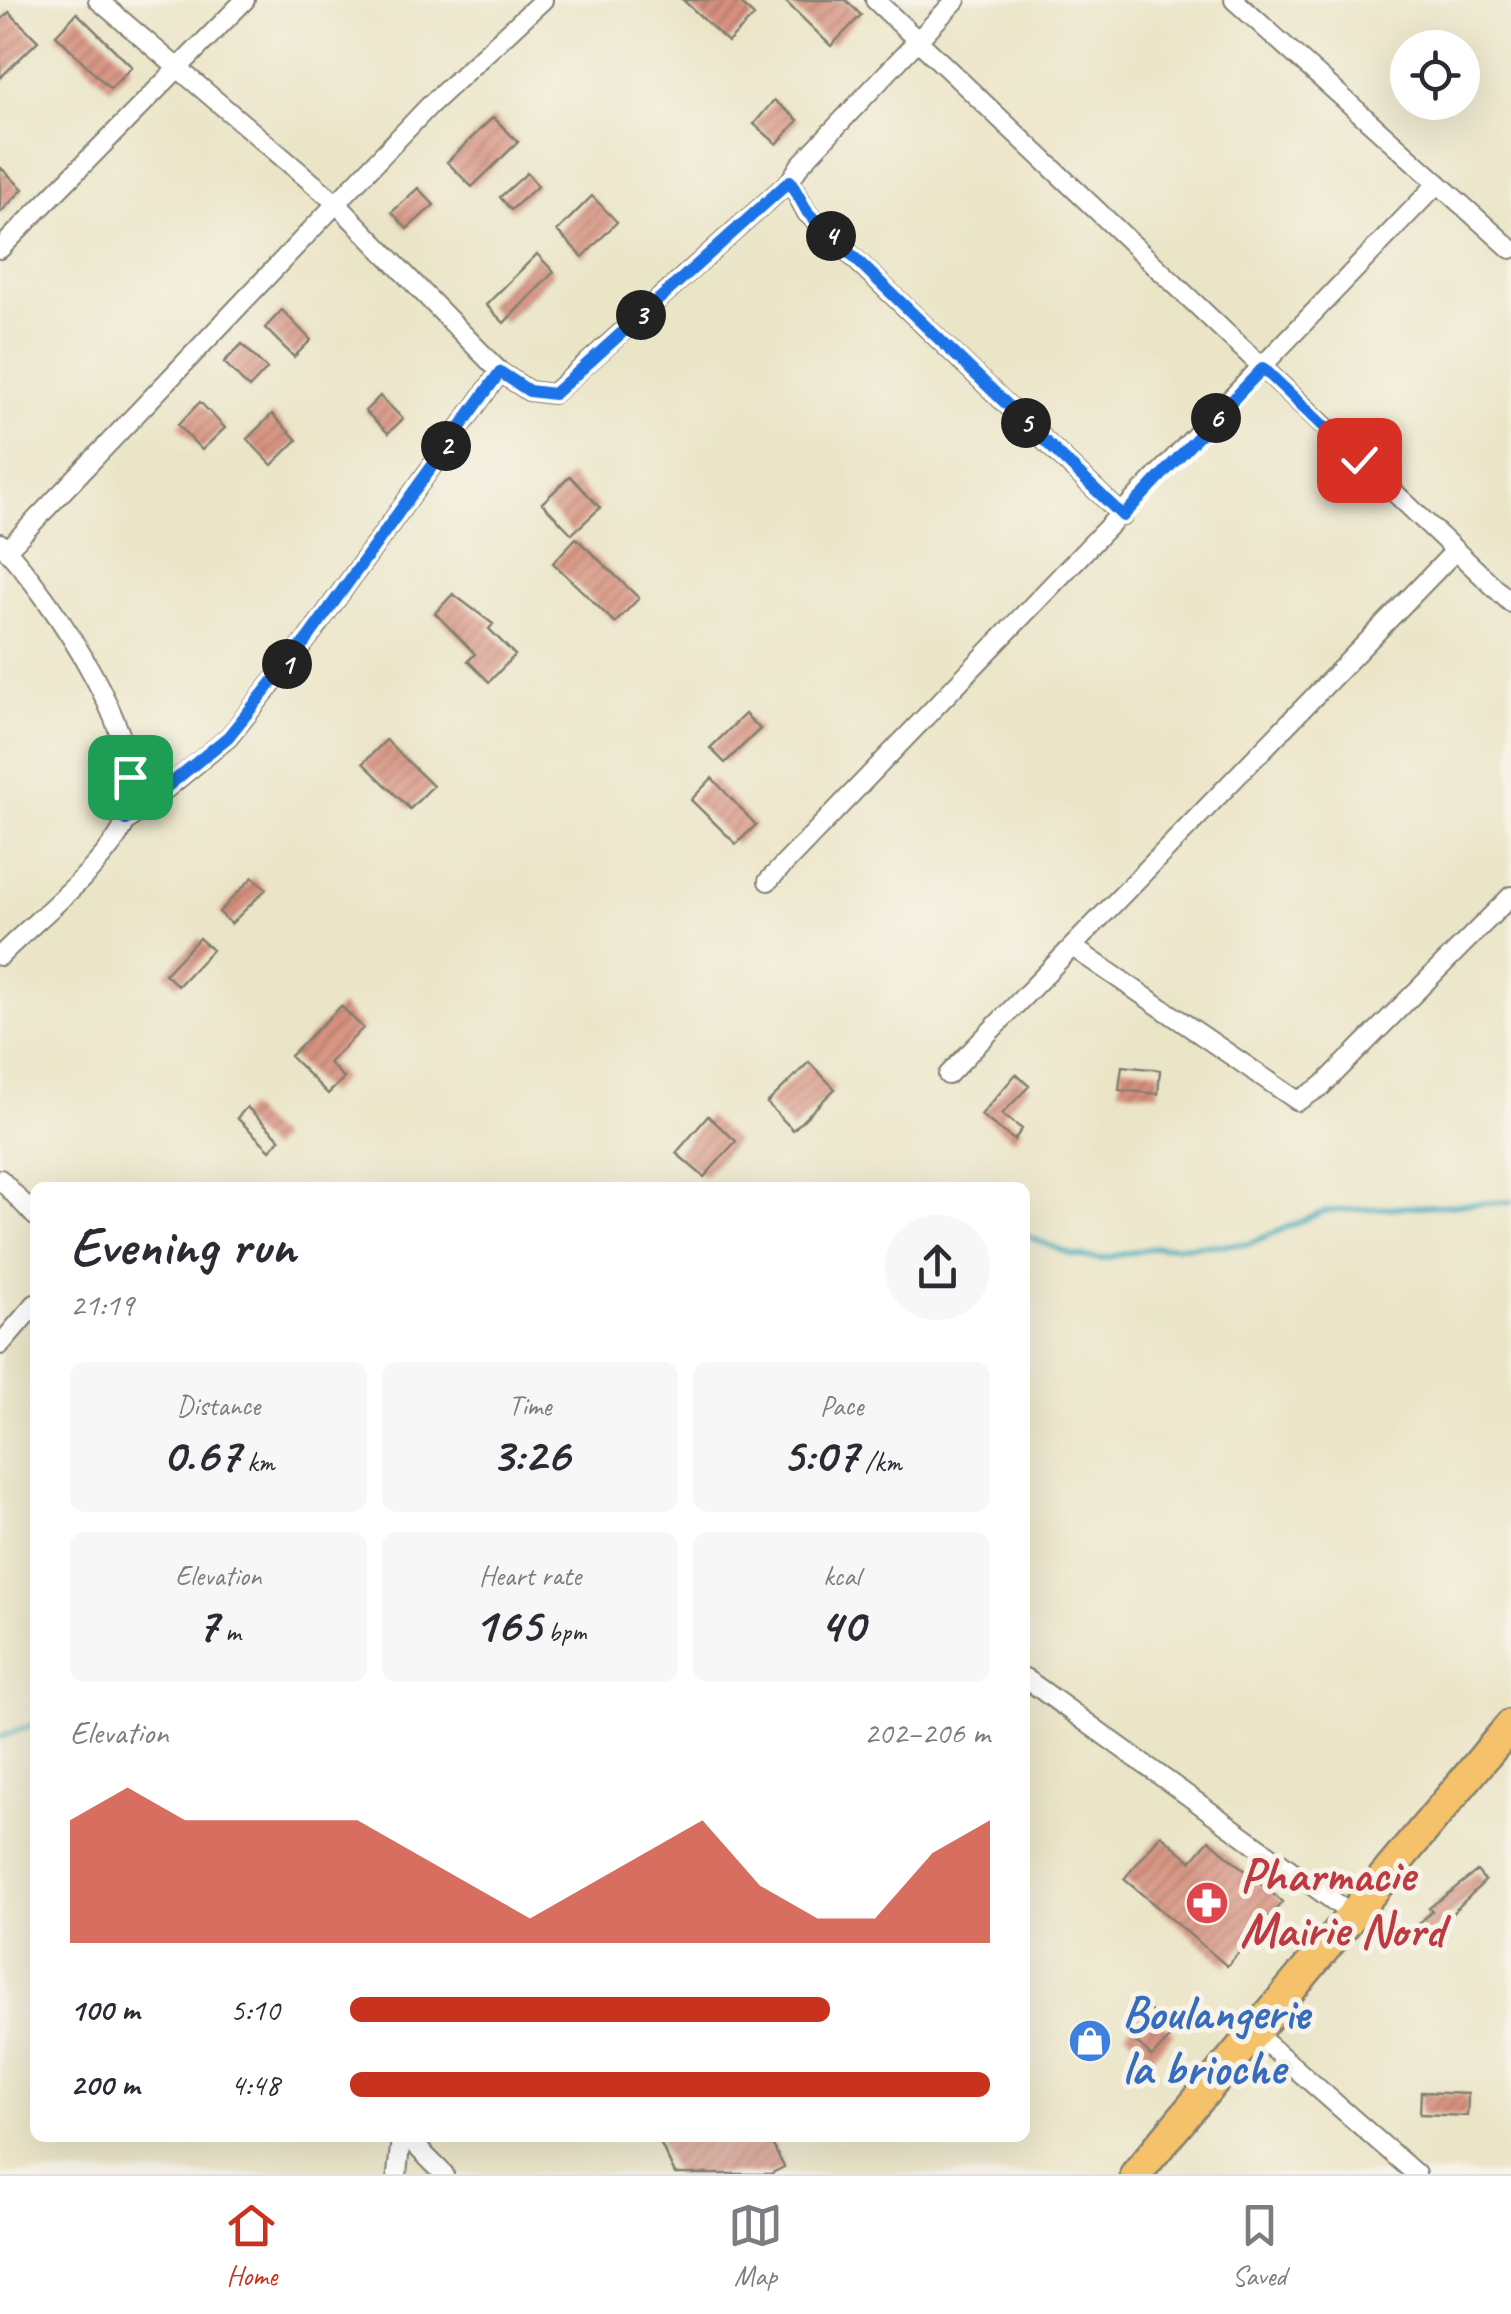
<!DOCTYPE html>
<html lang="en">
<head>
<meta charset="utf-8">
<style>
  :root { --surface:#fff; --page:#f7f7f7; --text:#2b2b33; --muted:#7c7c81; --line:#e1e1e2; --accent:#c8321e }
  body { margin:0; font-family:Caveat,sans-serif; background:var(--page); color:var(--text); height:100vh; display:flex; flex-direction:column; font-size:38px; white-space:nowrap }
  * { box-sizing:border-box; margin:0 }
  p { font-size:32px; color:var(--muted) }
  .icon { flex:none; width:55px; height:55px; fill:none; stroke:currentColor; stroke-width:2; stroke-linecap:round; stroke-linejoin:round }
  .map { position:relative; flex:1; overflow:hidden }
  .sheet { position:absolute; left:30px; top:1182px; width:1000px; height:960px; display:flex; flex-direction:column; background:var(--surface); border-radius:15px; box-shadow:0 10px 40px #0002 }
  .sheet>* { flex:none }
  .fabs { position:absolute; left:1390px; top:30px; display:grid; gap:20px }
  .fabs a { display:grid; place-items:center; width:90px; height:90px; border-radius:50%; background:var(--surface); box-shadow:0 10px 40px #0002; font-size:50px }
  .pin { position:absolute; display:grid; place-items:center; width:85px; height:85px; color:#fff; margin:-42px; border-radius:20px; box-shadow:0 5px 15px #0006 }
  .km { position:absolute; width:50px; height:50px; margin:-25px; border-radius:50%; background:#222; color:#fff; font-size:28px; line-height:50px; text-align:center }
  .round { display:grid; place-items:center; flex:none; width:105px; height:105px; border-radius:52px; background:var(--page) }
  .head { display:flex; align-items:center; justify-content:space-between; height:170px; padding:0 40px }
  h1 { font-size:55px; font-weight:700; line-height:75px }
  .figures { display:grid; grid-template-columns:repeat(3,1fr); gap:15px; height:170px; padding:10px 40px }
  .figures div { display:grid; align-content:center; border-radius:15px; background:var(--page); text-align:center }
  .figures b { font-size:50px; font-weight:700 }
  .figures small { font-size:28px; font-weight:400 }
  .figures p { font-size:28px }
  .chart { height:280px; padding:20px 40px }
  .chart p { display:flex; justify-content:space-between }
  .chart svg { width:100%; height:180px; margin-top:10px; fill:var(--accent); opacity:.7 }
  ul { padding:0 40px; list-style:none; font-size:32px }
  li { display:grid; grid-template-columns:160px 120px 1fr; align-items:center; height:75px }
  li i { height:25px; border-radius:12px; background:var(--accent) }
  .tabs { display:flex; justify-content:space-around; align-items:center; height:140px; border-top:2px solid var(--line); background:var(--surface); font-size:28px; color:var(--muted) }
  .tabs a { display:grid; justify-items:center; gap:5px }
  .tabs .active { color:var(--accent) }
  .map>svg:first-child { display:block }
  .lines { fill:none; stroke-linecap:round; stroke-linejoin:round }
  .stream { stroke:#3ba9ba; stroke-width:5 }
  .building { fill:url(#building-hatch) }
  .minor-casing { stroke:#848072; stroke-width:22 }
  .primary-casing { stroke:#848072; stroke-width:35 }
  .minor { stroke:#fff; stroke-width:18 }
  .primary { stroke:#f5c16b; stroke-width:30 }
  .route-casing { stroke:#fff; stroke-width:20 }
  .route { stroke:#1a73e8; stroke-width:12 }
  .labels { text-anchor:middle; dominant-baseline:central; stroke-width:10; stroke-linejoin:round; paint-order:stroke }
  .health-label { font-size:48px; font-weight:bold; fill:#be3a42; stroke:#f7f3e8; text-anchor:start }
  .shop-label { font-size:48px; font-weight:bold; fill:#366cbe; stroke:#f7f3e8; text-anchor:start }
</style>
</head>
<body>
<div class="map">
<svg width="1511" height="2174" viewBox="0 0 1511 2174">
  <defs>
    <pattern id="building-hatch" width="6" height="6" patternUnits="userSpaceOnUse" patternTransform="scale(2.5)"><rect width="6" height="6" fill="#d7907e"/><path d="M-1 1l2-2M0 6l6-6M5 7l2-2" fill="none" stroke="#ae7566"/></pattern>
  </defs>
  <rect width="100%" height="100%" fill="#f7f3e8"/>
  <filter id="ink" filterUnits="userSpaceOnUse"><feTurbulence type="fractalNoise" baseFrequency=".01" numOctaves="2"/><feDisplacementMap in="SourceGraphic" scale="20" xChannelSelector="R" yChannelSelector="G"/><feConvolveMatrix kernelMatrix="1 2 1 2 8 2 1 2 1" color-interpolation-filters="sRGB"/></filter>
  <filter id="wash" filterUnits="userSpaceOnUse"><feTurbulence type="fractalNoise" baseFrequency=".0048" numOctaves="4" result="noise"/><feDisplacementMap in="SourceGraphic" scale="40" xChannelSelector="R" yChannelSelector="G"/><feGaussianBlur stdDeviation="2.25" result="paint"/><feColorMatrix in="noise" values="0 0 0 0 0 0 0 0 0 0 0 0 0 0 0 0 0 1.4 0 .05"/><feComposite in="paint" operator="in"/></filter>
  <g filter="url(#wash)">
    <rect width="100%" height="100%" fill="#ebe5c8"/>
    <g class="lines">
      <path class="stream" d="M1025,1235l47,20 28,4 57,-12 91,-3 77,-33 186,-9
        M0,1737l35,-13"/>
    </g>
    <g id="blocks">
      <path class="building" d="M683,0h54l17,16 -26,26z
        M784,0h62l15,15 -30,31z
        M9,12l29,29 -38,37v-57z
        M77,13l55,54 -22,22 -54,-54z
        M774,100l24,20 -21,24 -23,-20z
        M493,117l25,25 -46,45 -25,-25z
        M0,167l23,22 -23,24z
        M527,173l11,13 -27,24 -11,-13z
        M418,188l16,17 -27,24 -15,-17z
        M592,196l25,26 -34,35 -26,-26z
        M537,254l17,18 -50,51 -18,-18z
        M282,310l29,30 -17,17 -29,-29z
        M242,344l25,25 -18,19 -25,-26z
        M380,396l23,23 -15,14 -23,-22z
        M200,402l25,26 -23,22 -24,-25z
        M272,414l25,26 -25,25 -25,-26z
        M570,476l30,32 -28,26 -30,-31z
        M576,538l63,60 -24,25 -62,-60z
        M453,594l40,30 -4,5 26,26 -26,27 -21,-21 7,-7 -40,-41z
        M745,714l15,15 -35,34 -15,-15z
        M386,740l47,46 -23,23 -47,-46z
        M712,778l44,47 -20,19 -45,-44z
        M253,877l13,12 -35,35 -12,-12z
        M199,938l13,12 -34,36 -13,-12z
        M341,1006l22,22 -34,35 15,15 -16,16 -38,-38z
        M809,1062l26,27 -42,41 -26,-27z
        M1122,1066l38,4 -2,24 -39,-4z
        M1016,1074l13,12 -27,28 20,15 -8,11 -33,-25z
        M247,1107l33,32 -10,11 -33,-32z
        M708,1116l28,25 -32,36 -28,-24z
        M1161,1835l30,26 18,-21 73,62 -55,64 -103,-87z
        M1477,1871l8,10 -57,56 -11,-12 15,-14 -3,-3z
        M1147,2008l27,25 -22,24 -27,-25z
        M1421,2092l47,2 -1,22 -47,-2z
        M658,2138h111l15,29 -14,7h-95z"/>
    </g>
  </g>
  <g filter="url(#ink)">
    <use href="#blocks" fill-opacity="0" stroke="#848072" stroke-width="2.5"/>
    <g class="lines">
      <g class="minor-casing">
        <path id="minor" d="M98,0l238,203 164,169 29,19 24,3 237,-213
          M875,0l636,603
          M956,0l-156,165 -10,16 17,32 316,303
          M1234,0l277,249
          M0,249l245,-249
          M7,550l422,-444 114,-106
          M127,821l102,-84 79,-99 192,-266
          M768,881l670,-698
          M1074,948l224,153 24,-15 189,-190
          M0,956c35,-36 107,-91 126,-135 31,-70 -77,-227 -126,-278
          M948,1075l507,-524
          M0,1179l35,37
          M0,1345l35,-41
          M1025,1678l328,237
          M1256,2034l160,140
          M408,2138l36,36
          M397,2174l4,-36"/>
      </g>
      <g class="primary-casing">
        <path id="primary" d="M1136,2174l375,-449"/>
      </g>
      <use href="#minor" class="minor"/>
      <use href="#primary" class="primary"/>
    </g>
  </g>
  <g class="lines" filter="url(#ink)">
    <g class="route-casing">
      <path id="route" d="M130,777l4,14 -8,29 102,-83 80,-99 192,-266 29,19 25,3 236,-213 18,32 315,303 140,-148 96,92"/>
    </g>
    <use href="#route" class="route"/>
  </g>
  <defs>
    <g id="pharmacy-disc" transform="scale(2.25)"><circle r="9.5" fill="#e0444e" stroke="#f7f3e8"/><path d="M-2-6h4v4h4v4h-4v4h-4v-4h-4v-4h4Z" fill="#fff"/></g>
    <g id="shop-disc" transform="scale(2.25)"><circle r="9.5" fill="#3f7fe0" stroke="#f7f3e8"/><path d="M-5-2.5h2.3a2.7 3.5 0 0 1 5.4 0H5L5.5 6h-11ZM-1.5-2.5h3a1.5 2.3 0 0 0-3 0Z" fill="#fff"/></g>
  </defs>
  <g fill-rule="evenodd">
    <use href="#pharmacy-disc" x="1207" y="1903"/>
    <use href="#shop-disc" x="1090" y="2041"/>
  </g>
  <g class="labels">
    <g class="health-label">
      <text x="1240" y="1875">Pharmacie<tspan x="1240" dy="55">Mairie Nord</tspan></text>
    </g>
    <g class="shop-label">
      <text x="1122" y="2013">Boulangerie<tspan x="1122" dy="55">la brioche</tspan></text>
    </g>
  </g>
</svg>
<div class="fabs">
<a><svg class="icon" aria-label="locate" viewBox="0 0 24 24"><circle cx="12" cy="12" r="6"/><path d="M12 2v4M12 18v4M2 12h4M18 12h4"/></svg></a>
</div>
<div class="pin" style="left:130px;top:777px;background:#1e9e55"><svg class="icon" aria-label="arrive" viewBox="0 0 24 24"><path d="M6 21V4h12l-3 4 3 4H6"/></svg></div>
<div class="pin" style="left:1359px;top:460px;background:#d93025"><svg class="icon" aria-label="check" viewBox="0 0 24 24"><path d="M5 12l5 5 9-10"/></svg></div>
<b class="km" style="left:287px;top:664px">1</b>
<b class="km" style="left:446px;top:446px">2</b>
<b class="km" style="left:641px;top:315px">3</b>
<b class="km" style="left:831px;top:236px">4</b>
<b class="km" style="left:1026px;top:423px">5</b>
<b class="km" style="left:1216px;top:418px">6</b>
<section class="sheet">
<div class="head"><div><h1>Evening run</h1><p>21:19</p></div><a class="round"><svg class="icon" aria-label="share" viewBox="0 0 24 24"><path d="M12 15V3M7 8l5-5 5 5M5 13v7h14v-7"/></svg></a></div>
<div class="figures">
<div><p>Distance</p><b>0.67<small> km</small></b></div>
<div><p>Time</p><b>3:26</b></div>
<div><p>Pace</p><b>5:07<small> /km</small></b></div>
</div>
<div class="figures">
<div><p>Elevation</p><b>7<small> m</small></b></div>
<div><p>Heart rate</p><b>165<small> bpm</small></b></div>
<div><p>kcal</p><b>40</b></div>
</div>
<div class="chart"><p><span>Elevation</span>202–206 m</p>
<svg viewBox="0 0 160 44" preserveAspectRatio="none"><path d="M0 44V14L10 6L20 14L30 14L40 14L50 14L60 22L70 30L80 38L90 30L100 22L110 14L120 30L130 38L140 38L150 22L160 14V44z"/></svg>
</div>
<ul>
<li><b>100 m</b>5:10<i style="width:75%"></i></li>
<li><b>200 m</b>4:48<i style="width:100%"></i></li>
</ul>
</section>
</div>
<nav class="tabs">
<a class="active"><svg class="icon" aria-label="home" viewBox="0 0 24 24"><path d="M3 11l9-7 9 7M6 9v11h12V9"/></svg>Home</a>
<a><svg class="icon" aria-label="map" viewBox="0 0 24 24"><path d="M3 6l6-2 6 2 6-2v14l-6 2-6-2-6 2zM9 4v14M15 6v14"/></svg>Map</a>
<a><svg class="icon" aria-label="saved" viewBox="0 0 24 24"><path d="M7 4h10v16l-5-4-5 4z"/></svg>Saved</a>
</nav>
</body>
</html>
